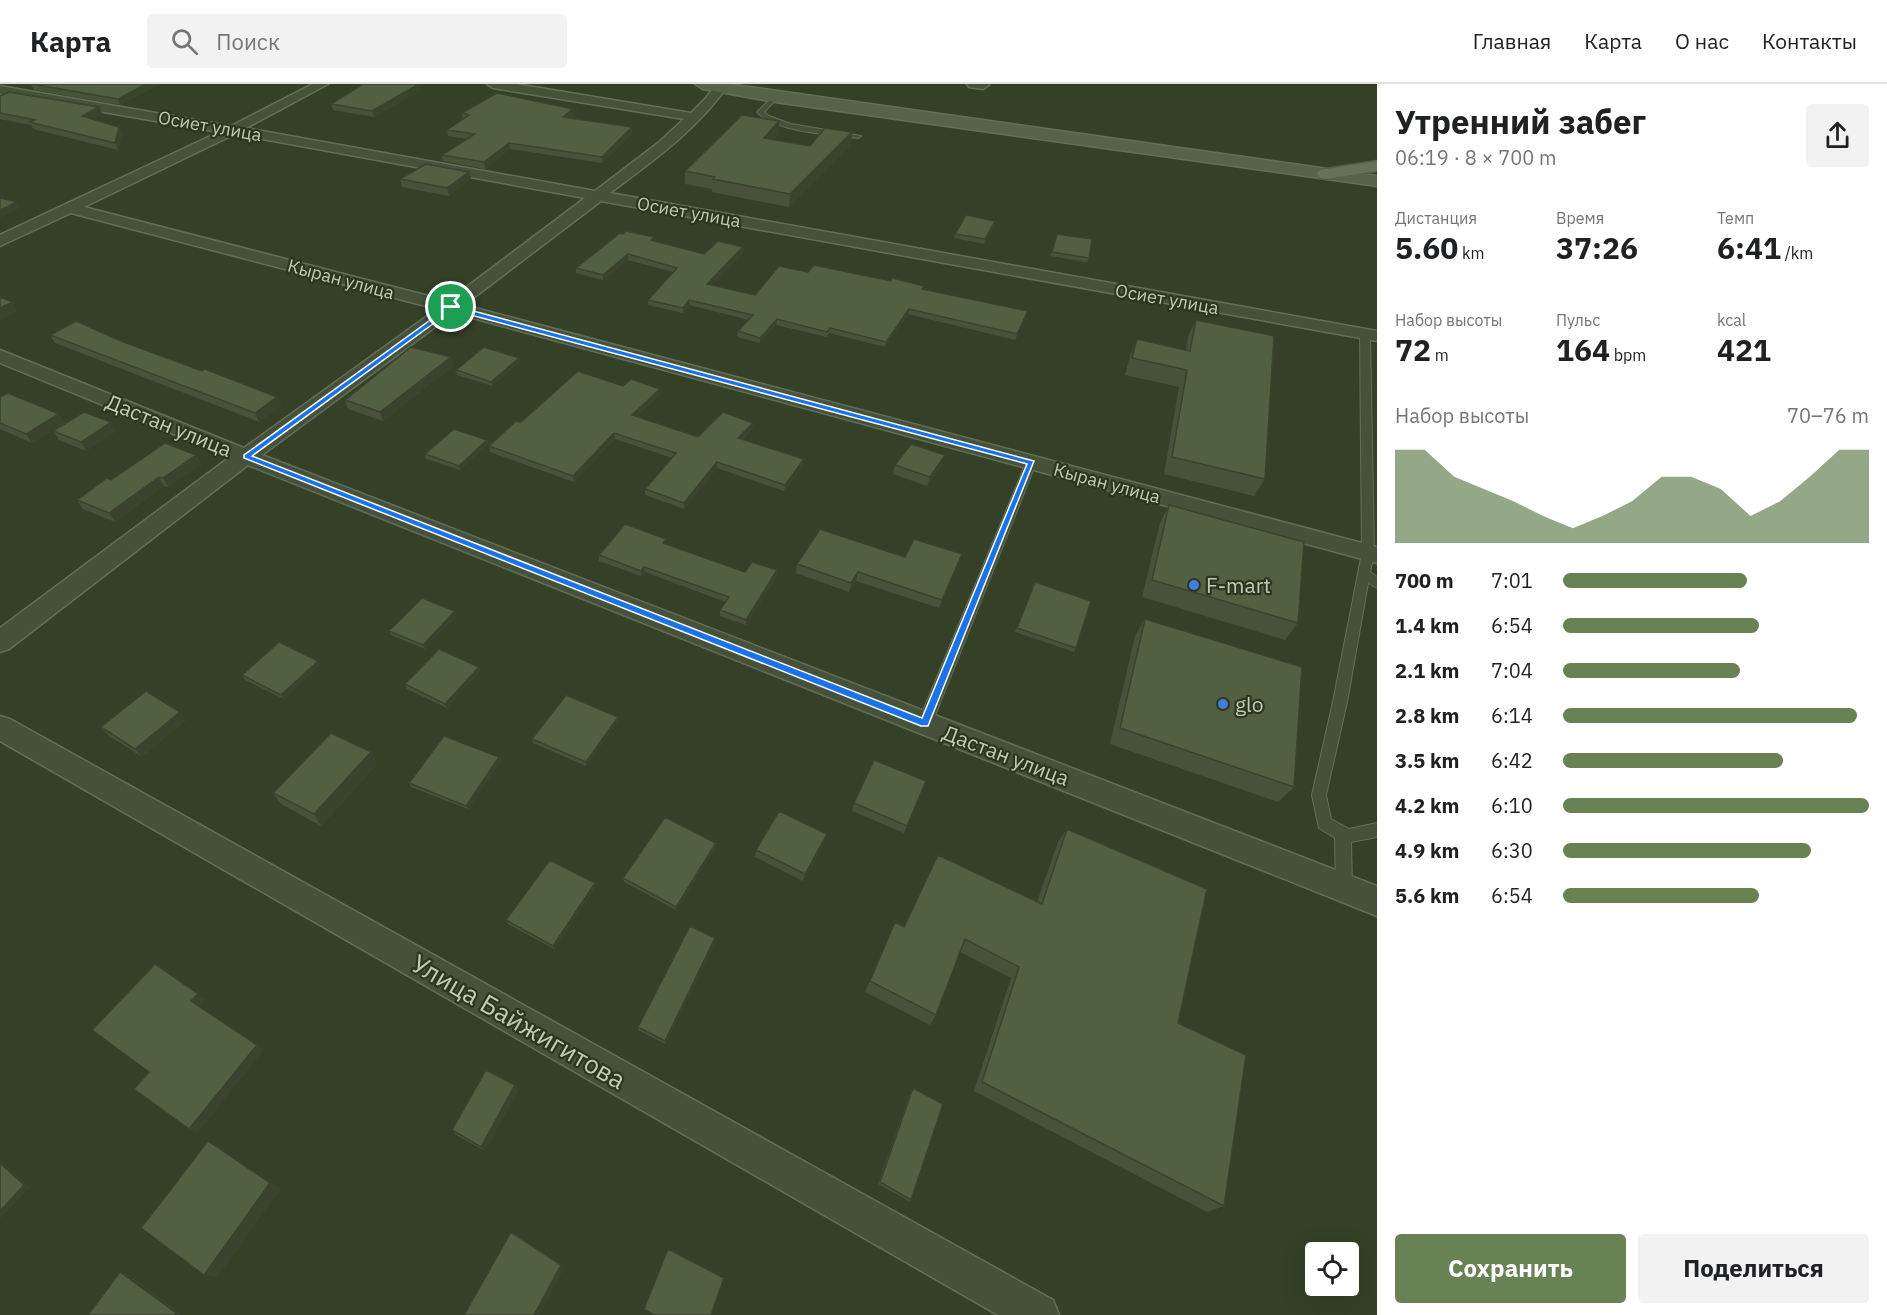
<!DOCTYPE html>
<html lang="ru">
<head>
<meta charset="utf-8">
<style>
  :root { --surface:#fff; --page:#f2f2f2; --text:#202124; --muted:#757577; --line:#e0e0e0; --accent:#688254 }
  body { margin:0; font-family:"IBM Plex Sans",sans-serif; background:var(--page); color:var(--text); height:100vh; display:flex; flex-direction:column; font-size:22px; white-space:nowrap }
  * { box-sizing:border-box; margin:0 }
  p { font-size:20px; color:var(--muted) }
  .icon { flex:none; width:33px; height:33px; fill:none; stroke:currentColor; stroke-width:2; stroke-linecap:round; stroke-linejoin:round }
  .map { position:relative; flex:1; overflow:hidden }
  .panel { display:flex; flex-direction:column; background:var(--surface); width:510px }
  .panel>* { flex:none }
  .buttons { position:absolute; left:1305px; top:1158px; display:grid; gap:12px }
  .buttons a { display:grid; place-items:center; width:54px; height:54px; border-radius:6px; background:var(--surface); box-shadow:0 6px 24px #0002; font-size:30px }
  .pin { position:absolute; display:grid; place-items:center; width:51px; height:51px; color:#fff; margin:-26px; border:3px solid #fff; border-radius:50%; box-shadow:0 2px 6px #0007 }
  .round { display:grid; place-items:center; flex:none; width:63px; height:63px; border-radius:6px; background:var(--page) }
  .head { display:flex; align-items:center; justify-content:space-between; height:102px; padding:0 18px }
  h1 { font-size:33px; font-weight:800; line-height:45px }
  .stats { display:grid; grid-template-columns:repeat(3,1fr); gap:9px; height:102px; padding:6px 18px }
  .stats div { display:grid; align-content:center }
  .stats b { font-size:30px; font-weight:800 }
  .stats small { font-size:16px; font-weight:400 }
  .stats p { font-size:16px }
  .chart { height:168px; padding:12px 18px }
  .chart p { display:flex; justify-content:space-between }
  .chart svg { width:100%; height:108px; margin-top:6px; fill:var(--accent); opacity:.7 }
  .action { display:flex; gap:12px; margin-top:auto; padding:12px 18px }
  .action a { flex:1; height:69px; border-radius:6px; background:var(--accent); color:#fff; font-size:24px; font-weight:800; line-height:69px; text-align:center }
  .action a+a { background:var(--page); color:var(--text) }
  ul { padding:0 18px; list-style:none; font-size:20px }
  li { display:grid; grid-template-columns:96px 72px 1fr; align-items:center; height:45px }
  li i { height:15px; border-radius:8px; background:var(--accent) }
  header { display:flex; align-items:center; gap:36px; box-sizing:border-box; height:84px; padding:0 30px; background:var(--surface); border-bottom:2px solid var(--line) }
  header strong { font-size:28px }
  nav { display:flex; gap:33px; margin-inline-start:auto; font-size:21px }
  .search { width:420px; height:54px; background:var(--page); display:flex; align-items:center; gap:15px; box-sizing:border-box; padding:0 21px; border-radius:6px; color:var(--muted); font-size:22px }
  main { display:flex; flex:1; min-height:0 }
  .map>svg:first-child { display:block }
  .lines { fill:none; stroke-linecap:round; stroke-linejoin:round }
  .lane-casing { stroke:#636e58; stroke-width:2 }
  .street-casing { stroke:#636e58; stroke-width:3 }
  .secondary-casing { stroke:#636e58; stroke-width:3 }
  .primary-casing { stroke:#525d47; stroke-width:3 }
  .lane { fill:#46513a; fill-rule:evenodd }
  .street { fill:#46513a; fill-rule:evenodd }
  .secondary { fill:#556448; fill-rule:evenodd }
  .primary { fill:#657158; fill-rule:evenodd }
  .wall { fill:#475339 }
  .shaded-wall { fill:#39432e }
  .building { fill:#526042; stroke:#39432e; stroke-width:1.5 }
  .route { fill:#1a73e8; stroke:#fff; stroke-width:1.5; fill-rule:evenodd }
  .shop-dot { fill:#3f7fe0; stroke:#2b361f; stroke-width:2 }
  .labels { text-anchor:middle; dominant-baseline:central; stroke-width:4.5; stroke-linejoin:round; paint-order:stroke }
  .far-street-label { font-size:18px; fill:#c0cbb7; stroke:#2b361f }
  .street-label { font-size:21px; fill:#c0cbb7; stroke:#2b361f }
  .poi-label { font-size:21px; fill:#c0cbb7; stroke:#2b361f; text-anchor:start }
  .near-street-label { font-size:26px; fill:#c0cbb7; stroke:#2b361f }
</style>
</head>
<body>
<header>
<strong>Карта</strong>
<div class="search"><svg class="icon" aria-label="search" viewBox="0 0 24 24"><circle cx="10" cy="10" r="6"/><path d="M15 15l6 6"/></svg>Поиск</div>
<nav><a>Главная</a><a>Карта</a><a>О нас</a><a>Контакты</a></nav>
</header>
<main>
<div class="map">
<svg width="1377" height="1231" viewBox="0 0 1377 1231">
  <rect width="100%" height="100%" fill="#344126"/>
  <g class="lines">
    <g class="lane-casing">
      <path id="lane" d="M775,11l3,2 -14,15 5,4 22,8 70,12 -3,2c-29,-4 -80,-5 -101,-26z
        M1365,247l5,3 4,219 -4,19 7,5v11l-9,-5 -21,119 -21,93 5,24 18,10 28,-6v14l-26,5 1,46 -2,5 -6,2 -6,-2 -2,-5 -1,-50 -16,-10 -7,-33 21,-93 29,-149 -2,-219z
        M1031,376l5,3 -104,260 -2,4h-10l-2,-4 108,-260z"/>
    </g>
    <g class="street-casing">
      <path id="street" d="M313,0h15l-82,44 349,63 63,-48 26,-24 -191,-31 -6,-4h29l175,29 14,-14 12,-15h12c-31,45 -76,77 -119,109l767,138v10l-776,-140 -137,104 913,242v16l-923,-250 -192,142 1115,431v30l-1129,-451 -239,184 -9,3v-24l230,-171 -230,-94v-13l244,98 193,-139 -366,-96 -71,33v-11l219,-103 -219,-38v-8l231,40zM235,50l350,64 -137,103 -364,-94z
        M967,0h21l1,1 -6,4 -14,-2z
        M0,632l10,3 1043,581 6,15h-61l-998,-574z"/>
    </g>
    <g class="secondary-casing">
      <path id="secondary" d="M695,0h33l649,92v10l-602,-84 -72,-13z"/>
    </g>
    <g class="primary-casing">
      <path id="primary" d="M1377,77v10l-51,8 -6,-1 -3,-4 3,-4 6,-1z"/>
    </g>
    <use href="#lane" class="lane"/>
    <use href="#street" class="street"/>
    <use href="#secondary" class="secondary"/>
    <use href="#primary" class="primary"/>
  </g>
  <path class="wall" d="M31,0h129l-40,21 -86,-15z
    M419,0l2,6 -47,27 -41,-7 -2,-6z
    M0,12l99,11 3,7 -9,5 26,8 3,6 -4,17 -85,-21 -2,-4 -31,-6z
    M462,29l112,2 -4,3 62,9v6l-30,30 -92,-14 -25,20 -42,-8 -1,-6 25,-16 -19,-3 -1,-6 16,-11z
    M779,37v12l-6,7 37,6 42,-14 -1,13 -62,62 -77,-15v-3l-27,-5v-13z
    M469,88l2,7 -22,17 -47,-9 -2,-8z
    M995,137l-1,4 -10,19 -30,-6 1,-4z
    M1057,150l32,24 -2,4 -37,-6z
    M654,157l50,13 39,-7v6l-32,32 44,10 53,-23 115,17 103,27 -11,24 -107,-26 -23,33 -56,-14 -2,4 -51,-12 -16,18 -23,-6 1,-6 11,-11 -60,-15 -6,8 -35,-8v-5l25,-28 -45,-12 -25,20 -27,-7v-5z
    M1196,236l69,159 -11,17 -90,-22 15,-87 -54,-12 5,-19 7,-17 49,11 2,-14z
    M50,251l152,36 75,26 4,9 -22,16 -204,-79z
    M451,273l2,9 -70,55 -35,-12 -3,-9z
    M519,274l1,4 -28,24 -35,-11 -1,-5z
    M623,302l37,9 -23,21 61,21 55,-14 -1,6 -10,11 62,19 -1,6 -19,26 -67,-23 -33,41 -39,-14v-6l27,-31 -57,-19 -41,43 -84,-30 -1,-6 32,-24z
    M0,313l59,17 6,9 -33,20 -32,-14z
    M53,347h63l-30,20 -27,-11z
    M487,356l1,4 -28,26 -34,-11 -1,-5z
    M196,371l5,9 -33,23 -4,-1 -49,36 -32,-13 -6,-9 34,-20z
    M943,380l-16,22 -34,-12 2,-9z
    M1169,421l129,118 -13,17 -143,-43 18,-74z
    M666,461l79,27 32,-2v6l-31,49 -26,-9v-6l6,-8 -81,-30 -4,4 -42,-15v-6z
    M962,470l-3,9 -20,45 -83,-27 -7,11 -53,-19 1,-9z
    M1035,498l41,66 -2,4 -59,-20z
    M455,527l2,5 -32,33 -34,-14 -2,-4z
    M1145,535l149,168 -16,15 -168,-58 25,-108z
    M320,581l-36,34 -39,-19 -3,-5z
    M479,583l1,4 -33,37 -40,-19 -2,-5z
    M186,636l-44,37 -34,-22 -7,-8z
    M618,637l-32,45 -53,-23 -1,-4z
    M371,668l6,12 -56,62 -40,-22 -8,-11z
    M499,673l2,4 -33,48 -57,-22 -2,-4z
    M926,697l-22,52 -52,-22 2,-8z
    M1067,745l111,194 46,183 -17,6 -233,-121 37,-113 -51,-26 -24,63 -6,10 -65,-33 30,-70 9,5 133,-25 21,-60z
    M825,757l-22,40 -48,-24 1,-7z
    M716,763l-40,63 -52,-28 -1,-4z
    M595,803l-41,62 -46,-25 -2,-4z
    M715,854v4l-50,102 -27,-14v-3z
    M913,1004l-2,112 -2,1 -31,-17 33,-93z
    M518,1006l-33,61 -29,-16 -4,-5z"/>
  <path class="shaded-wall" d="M146,0h14l-40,21 -2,-6z
    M419,0l2,6 -47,27 -2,-6z
    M99,23l3,7 -16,9 -4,-7z
    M573,25l1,6 -11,8v-6z
    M779,37v12l-16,17 1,-12z
    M119,43l3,6 -4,17 -3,-7z
    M632,43v6l-30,30v-6z
    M852,48l-1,13 -62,62 1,-13z
    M509,59l1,6 -25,20 -1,-7z
    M469,88l2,7 -22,17 -2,-8z
    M17,118l3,6 -20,10v-8z
    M995,137l-1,4 -10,19 1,-5z
    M743,163v6l-36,36v-5z
    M628,170v6l-25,20v-5z
    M689,216v5l-6,8v-5z
    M13,218l5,9 -18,9v-12z
    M909,225l-1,5 -23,33 1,-5z
    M777,235l-1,6 -16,18v-5z
    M451,273l2,9 -70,55 -3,-9z
    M519,274l1,4 -28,24 -1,-4z
    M660,305v6l-28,26v-6z
    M277,313l4,9 -22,16 -4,-9z
    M59,330l6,9 -33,20 -6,-9z
    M111,338l5,9 -30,20 -5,-9z
    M753,339l-1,6 -15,15 1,-6z
    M614,349l1,6 -41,43 -1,-6z
    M487,356l1,4 -28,26 -1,-4z
    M196,371l5,9 -33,23 -5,-9z
    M945,371l-2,9 -16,22 3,-9z
    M804,375l-1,6 -19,26 1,-6z
    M717,378v6l-33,41v-6z
    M159,393l5,9 -49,36 -6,-9z
    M962,470l-3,9 -20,45 3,-8z
    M644,483l1,5 -4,4v-5z
    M777,486v6l-31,49v-5z
    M858,488l-2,9 -7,11 2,-9z
    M455,527l2,5 -32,33 -2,-4z
    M318,577l2,4 -36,34 -3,-4z
    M479,583l1,4 -33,37 -2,-4z
    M180,628l6,8 -44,37 -7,-8z
    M618,633v4l-32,45v-4z
    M371,668l6,12 -56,62 -7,-12z
    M499,673l2,4 -33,48 -2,-3z
    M827,750l-2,7 -22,40 2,-7z
    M716,759v4l-40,63v-3z
    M595,799v4l-41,62 -1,-3z
    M715,854v4l-50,102v-3z
    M198,910l8,6 -7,7 -8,-6z
    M257,961l7,5 -66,83 -9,-4z
    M515,1001l3,5 -33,61 -4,-4z
    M208,1057l12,7 61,41 -64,89 -13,-3z
    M0,1076l30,27 -30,32z
    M561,1181l3,3 -24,47h-6z
    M120,1188l6,1 55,41 -1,1h-5z"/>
  <path class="building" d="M32,0h114l-28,15z
    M363,0h56l-47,27 -41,-7z
    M9,8l90,15 -17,9 37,11 -4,16 -86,-21 6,-2 -35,-7v-17z
    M497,9l76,16 -10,8 69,10 -30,30 -93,-14 -25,19 -42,-7 33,-21 -28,-4 22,-15 -7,-2z
    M742,31l37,6 -15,17 46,8 15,-18 27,4 -62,62 -77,-15 2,-2 -30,-6z
    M426,80l43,8 -22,16 -47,-9z
    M0,114l17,4 -17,8z
    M966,131l29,6 -10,18 -30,-5z
    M626,147l28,6 -3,3 53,14 14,-13 25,6 -36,37 48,11 24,-29 29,6 6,-7 77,16 1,-3 32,8 -2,3 106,22 -11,23 -108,-25 -23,33 -56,-14 -3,4 -50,-13 -17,19 -22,-7 15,-16 -64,-15 -6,8 -35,-8 29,-32 -49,-14 -25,21 -27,-7 44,-35 3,1z
    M1057,150l35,5 -3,19 -37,-6z
    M0,213l13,5 -13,6z
    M1196,236l78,16 -9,143 -93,-22 15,-87 -55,-12 5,-19 53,12z
    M76,237l45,20 81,30 3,-2 72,28 -22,16 -205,-78z
    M411,263l40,10 -71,55 -35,-12z
    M484,263l35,11 -28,24 -35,-12z
    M578,287l45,15 8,-7 29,10 -28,26 66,22 25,-25 30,11 -15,15 66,21 -19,26 -68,-23 -33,41 -39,-14 31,-36 -62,-20 -41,43 -84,-30 27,-25 5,1z
    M8,309l51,21 -33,20 -26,-11v-26z
    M84,328l27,10 -30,20 -28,-11z
    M454,345l33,11 -28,26 -34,-12z
    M165,359l31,12 -33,23 -4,-1 -50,36 -32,-13 30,-22 4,2z
    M911,360l34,11 -15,22 -35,-12z
    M1169,421l135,37 -6,81 -146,-43z
    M625,440l41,15 -3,4 82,29 7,-10 25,8 -31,50 -26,-10 9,-13 -85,-30 -3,4 -42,-16z
    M820,445l85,28 9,-18 48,15 -20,46 -84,-28 -7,11 -54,-19z
    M1035,498l56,19 -15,47 -59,-20z
    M422,514l33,13 -32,34 -34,-14z
    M1145,535l157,48 -8,120 -174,-59z
    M279,558l39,19 -37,34 -39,-20z
    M439,565l40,18 -34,37 -40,-20z
    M146,607l34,21 -45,37 -34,-22z
    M566,611l52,22 -32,45 -54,-23z
    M331,649l40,19 -57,62 -41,-21z
    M444,652l55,21 -33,49 -57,-23z
    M874,676l52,21 -19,45 -53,-23z
    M779,727l48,23 -22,40 -49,-24z
    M665,733l51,26 -40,64 -53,-29z
    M1067,745l140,60 -29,134 68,32 -22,151 -242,-124 37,-115 -54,-28 -29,76 -66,-34 25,-59 9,5 34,-72 104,49z
    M550,776l45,23 -42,63 -47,-26z
    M690,842l25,12 -50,103 -27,-14z
    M155,880l43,30 -7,7 66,44 -68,84 -55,-40 15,-17 -57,-42z
    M486,986l29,15 -34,62 -29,-17z
    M913,1004l30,16 -32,96 -31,-18z
    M208,1057l62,42 -66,92 -63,-47z
    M0,1079l24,22 -24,26z
    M511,1148l50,33 -27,50h-70z
    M668,1165l56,29 -13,37h-57l-10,-6z
    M120,1188l56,41 -1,2h-87z"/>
  <path class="route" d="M451,221l583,156 -106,265h-7l-677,-268v-3zM452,226l575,154 -105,254 -670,-262z"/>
  <g class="shop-dot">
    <circle cx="1194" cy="501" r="6"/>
    <circle cx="1223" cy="620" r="6"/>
  </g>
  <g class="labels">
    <g class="far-street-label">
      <text transform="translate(210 42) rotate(10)">Осиет улица</text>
      <text transform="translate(689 128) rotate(10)">Осиет улица</text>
      <text transform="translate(341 195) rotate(15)">Кыран улица</text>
      <text transform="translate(1167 215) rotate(10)">Осиет улица</text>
      <text transform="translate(1107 399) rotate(15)">Кыран улица</text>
    </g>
    <g class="street-label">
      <text transform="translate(169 341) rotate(22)">Дастан улица</text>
      <text transform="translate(1006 671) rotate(21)">Дастан улица</text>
    </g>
    <g class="poi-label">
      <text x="1206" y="501">F-mart</text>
      <text x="1235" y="620">glo</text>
    </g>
    <g class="near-street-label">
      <text transform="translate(519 937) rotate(30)">Улица Байжигитова</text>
    </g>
  </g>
</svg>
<div class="buttons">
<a><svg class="icon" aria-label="locate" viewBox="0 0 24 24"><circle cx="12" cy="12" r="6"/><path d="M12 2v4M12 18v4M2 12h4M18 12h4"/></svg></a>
</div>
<div class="pin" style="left:451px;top:223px;background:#1e9e55"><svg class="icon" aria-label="arrive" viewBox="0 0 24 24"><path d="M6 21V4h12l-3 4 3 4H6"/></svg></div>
</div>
<section class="panel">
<div class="head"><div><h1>Утренний забег</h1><p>06:19 · 8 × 700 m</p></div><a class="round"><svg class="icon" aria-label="share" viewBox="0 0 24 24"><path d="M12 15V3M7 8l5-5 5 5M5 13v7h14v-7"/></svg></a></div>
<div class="stats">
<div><p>Дистанция</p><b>5.60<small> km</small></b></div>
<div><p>Время</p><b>37:26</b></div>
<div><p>Темп</p><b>6:41<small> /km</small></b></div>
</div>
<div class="stats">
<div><p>Набор высоты</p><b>72<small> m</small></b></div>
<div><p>Пульс</p><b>164<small> bpm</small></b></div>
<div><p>kcal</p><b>421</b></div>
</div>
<div class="chart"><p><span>Набор высоты</span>70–76 m</p>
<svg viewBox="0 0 160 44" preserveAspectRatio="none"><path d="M0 44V6L10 6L20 17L30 22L40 27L50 33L60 38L70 33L80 27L90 17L100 17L110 22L120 33L130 27L140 17L150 6L160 6V44z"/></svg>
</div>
<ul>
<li><b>700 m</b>7:01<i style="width:60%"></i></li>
<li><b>1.4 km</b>6:54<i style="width:64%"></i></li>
<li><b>2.1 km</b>7:04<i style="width:58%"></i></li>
<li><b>2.8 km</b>6:14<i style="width:96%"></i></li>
<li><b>3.5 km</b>6:42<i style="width:72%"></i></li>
<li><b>4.2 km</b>6:10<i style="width:100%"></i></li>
<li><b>4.9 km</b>6:30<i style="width:81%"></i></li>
<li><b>5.6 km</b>6:54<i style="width:64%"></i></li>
</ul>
<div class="action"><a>Сохранить</a><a>Поделиться</a></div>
</section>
</main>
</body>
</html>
